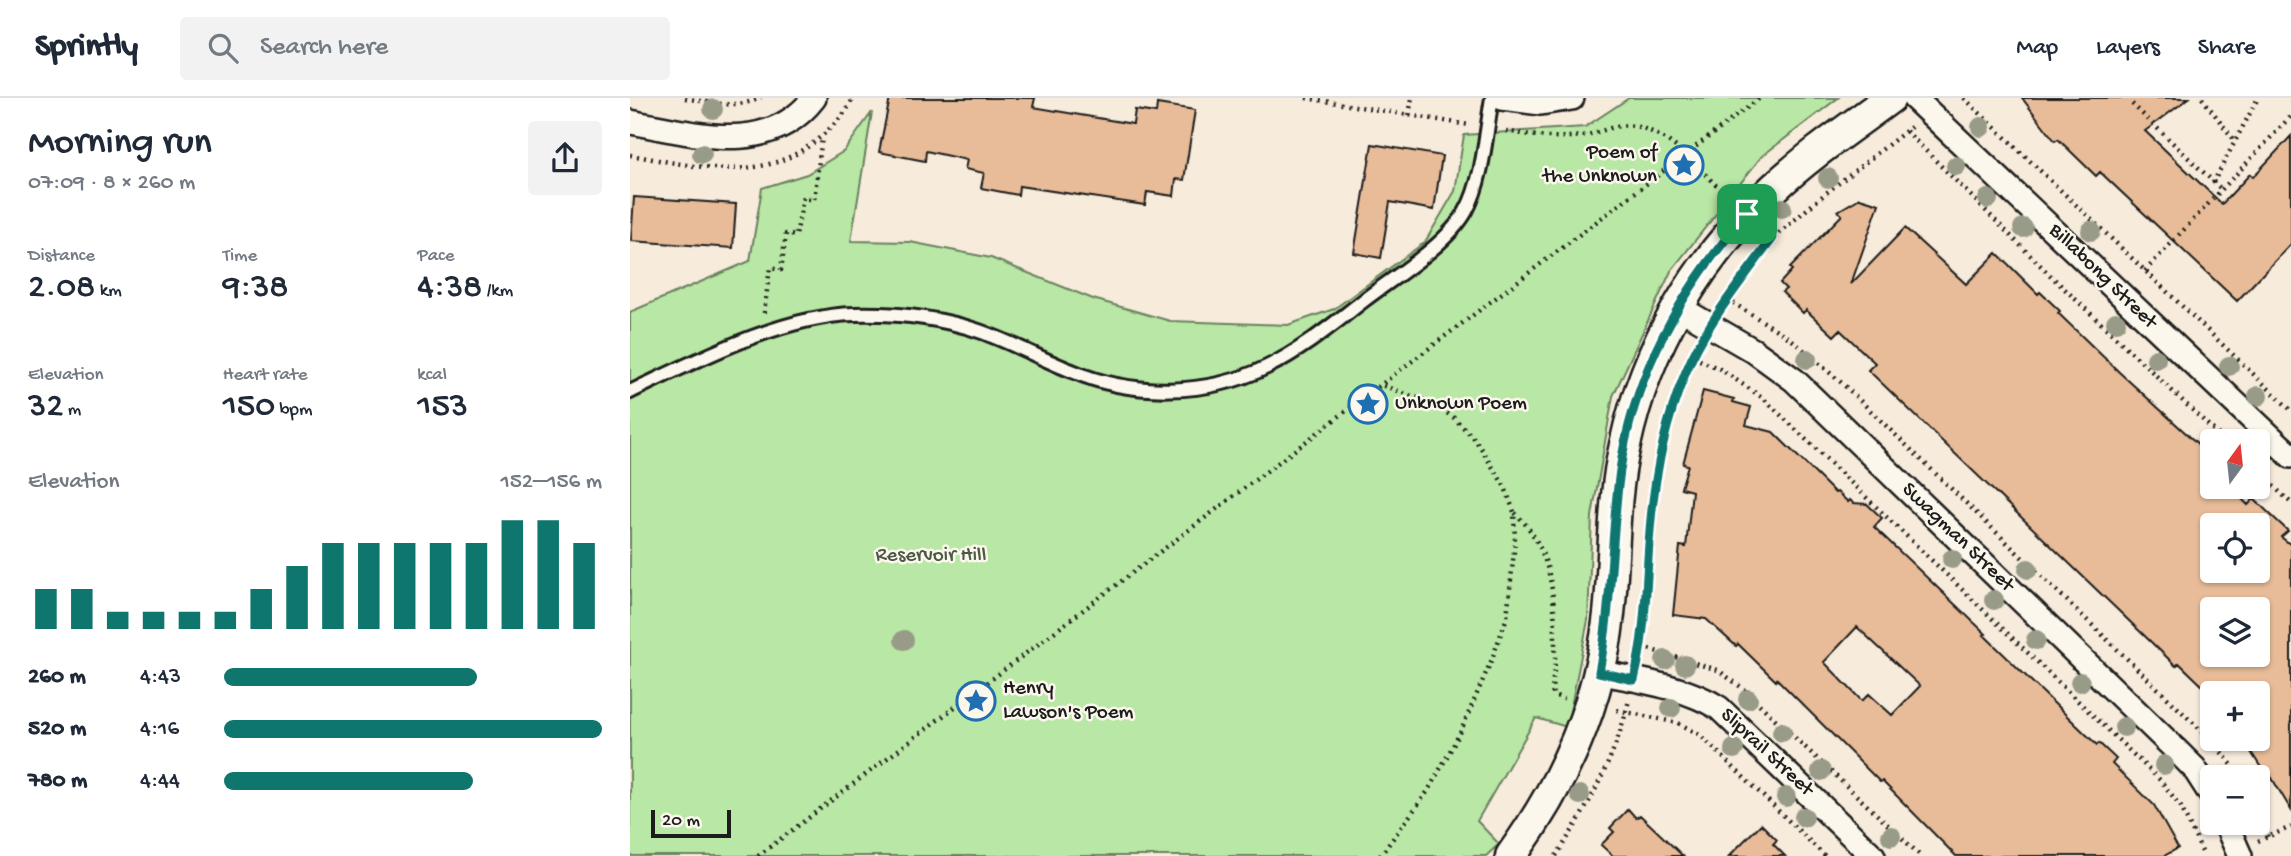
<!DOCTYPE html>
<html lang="en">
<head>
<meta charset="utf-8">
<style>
  :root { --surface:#fff; --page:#f2f2f3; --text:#1f2937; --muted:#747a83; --line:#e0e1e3; --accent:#0f766e }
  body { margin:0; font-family:"Gochi Hand",sans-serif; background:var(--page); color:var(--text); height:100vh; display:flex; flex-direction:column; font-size:26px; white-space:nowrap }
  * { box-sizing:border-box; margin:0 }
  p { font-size:23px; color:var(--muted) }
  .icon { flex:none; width:38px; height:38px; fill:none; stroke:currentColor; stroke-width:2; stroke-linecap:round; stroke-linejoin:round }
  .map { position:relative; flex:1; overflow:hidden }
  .sheet { display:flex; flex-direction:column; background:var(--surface); width:630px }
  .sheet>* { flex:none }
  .needle { width:46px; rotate:15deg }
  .controls { position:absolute; left:1570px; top:331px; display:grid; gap:14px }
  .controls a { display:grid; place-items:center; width:70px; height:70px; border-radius:7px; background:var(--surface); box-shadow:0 2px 5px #0004; font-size:35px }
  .scale { position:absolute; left:21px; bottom:18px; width:80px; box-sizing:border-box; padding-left:7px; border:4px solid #1c1c1c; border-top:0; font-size:19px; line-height:24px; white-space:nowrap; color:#1c1c1c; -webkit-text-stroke:5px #fbf7ec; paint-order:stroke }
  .pin { position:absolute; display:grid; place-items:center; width:60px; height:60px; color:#fff; margin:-30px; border-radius:14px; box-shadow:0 4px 10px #0006 }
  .round { display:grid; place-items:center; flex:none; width:74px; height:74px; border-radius:7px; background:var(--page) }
  .headline { display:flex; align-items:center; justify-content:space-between; height:119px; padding:0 28px }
  h1 { font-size:38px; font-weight:600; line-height:52px }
  .metrics { display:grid; grid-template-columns:repeat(3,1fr); gap:10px; height:119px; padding:7px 28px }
  .metrics div { display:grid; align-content:center }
  .metrics b { font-size:35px; font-weight:600 }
  .metrics small { font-size:19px; font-weight:400 }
  .metrics p { font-size:19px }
  .chart { height:196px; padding:14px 28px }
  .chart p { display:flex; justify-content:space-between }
  .chart svg { width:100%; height:126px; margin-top:7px; stroke:var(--accent); stroke-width:6 }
  ul { padding:0 28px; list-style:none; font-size:23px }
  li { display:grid; grid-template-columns:112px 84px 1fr; align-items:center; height:52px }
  li i { height:18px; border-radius:9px; background:var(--accent) }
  header { display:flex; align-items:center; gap:42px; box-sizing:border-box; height:98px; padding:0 35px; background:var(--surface); border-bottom:2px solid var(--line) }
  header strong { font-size:33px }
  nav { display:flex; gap:38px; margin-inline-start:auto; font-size:24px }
  .search { width:490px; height:63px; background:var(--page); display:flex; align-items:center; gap:18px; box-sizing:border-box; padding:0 24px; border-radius:7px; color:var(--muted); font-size:26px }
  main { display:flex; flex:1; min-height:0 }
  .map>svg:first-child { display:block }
  .green { fill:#b9e7a5; stroke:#6a8260; stroke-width:2 }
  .building { fill:#e8bc98; stroke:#1c1c1c; stroke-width:2; fill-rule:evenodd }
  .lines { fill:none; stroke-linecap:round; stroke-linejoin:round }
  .service-casing { stroke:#1c1c1c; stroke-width:18 }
  .minor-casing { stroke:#1c1c1c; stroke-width:28 }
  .tertiary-casing { stroke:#1c1c1c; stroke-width:35 }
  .path { stroke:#1c1c1c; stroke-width:4.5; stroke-dasharray:2 5; stroke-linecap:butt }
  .service { stroke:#fbf7ec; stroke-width:12 }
  .minor { stroke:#fbf7ec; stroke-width:23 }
  .tertiary { stroke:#fbf7ec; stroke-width:30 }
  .tree { fill:#989b88 }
  .route-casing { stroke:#fff; stroke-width:14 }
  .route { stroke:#0f766e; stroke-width:9 }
  .labels { text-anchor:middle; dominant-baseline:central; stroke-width:5; stroke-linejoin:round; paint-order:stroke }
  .poi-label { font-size:21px; fill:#1c1c1c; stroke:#fbf7ec; text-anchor:start }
  .street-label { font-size:21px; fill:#1c1c1c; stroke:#fbf7ec }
  .park-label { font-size:21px; fill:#4b5945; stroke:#fbf7ec }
</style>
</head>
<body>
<header>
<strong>Sprintly</strong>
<div class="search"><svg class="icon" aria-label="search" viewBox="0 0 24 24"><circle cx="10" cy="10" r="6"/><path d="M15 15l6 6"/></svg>Search here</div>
<nav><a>Map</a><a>Layers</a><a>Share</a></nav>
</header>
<main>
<section class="sheet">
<div class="headline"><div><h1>Morning run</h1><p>07:09 · 8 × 260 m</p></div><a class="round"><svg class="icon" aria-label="share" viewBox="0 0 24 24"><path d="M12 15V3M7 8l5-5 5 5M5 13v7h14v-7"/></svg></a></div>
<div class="metrics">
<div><p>Distance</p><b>2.08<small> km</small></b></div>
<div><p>Time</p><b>9:38</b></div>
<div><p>Pace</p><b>4:38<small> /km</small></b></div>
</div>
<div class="metrics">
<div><p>Elevation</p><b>32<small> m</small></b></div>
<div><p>Heart rate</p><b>150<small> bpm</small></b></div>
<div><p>kcal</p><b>153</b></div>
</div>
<div class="chart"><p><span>Elevation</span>152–156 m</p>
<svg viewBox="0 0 160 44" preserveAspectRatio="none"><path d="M5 44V30M15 44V30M25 44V38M35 44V38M45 44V38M55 44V38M65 44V30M75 44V22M85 44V14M95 44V14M105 44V14M115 44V14M125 44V14M135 44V6M145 44V6M155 44V14"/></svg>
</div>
<ul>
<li><b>260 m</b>4:43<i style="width:67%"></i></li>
<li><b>520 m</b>4:16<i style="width:100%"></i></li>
<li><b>780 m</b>4:44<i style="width:66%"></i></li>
</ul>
</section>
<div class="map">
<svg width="1661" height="758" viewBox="0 0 1661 758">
  <rect width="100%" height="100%" fill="#f7ebdb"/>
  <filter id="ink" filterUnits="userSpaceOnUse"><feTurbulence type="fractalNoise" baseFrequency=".0143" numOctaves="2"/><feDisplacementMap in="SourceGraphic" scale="14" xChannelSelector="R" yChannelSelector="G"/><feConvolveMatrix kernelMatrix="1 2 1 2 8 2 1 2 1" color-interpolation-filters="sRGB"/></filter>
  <g filter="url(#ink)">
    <path class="green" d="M999,0h209l-76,58 -91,115 -58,125 -21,120 -4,104 -21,107 -31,-9 -59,103 22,23 -13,12h-856v-544l120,-51 12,-73 45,-14 37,-23 28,-39 -21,129 59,1 81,16 102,41 77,22 118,4 46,-16 91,-67 30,-51 9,-56 121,-8z"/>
    <path class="building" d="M260,0h145l-2,9 100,17 2,-14 21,3 1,-9 38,6 -11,70 -8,-1 -2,17 -27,-4 -2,13 -126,-19 -1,9 -37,-7 3,-15 -19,-4 2,-9 -41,-9 -1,10 -46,-9z
      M1392,0h167l-44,33 77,73 28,-30 3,3 38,-41v108l-54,57 -137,-129 -4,4 -38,-37 -3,2z
      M742,46l70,12 -8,54 -44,-8 -9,56 -27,-5z
      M4,99l102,7 -3,44 -102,-7z
      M1230,100l19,6 -28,80 54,-56 61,56 31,-31 41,41 2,-2 20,19 -2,2 61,59 93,85v29h17l19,19 6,-6 34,32 -7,6 10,8v265l-21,-35 -3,2 -16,-25 4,-3 -5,-9 8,-2v-45h-48l-31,-30 -3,3 -308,-296 7,-7 -35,-33 -6,6 -28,-26 -3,3 -21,-21 4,-3 -6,-6 12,-13 -2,-2 52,-53 -4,-4zM1582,427h46v45h-46zM1582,511h46v45h-46z
      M1073,293l31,8 -1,3 18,5 -5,18 27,7 62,61 2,-1 11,10 2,-2 3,3 14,1 15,14 -8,9 112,107 -2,1 45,44 68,66 2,-2 17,16 -4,5 42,41 24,43 -14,8h-208l-74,-75 -2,1 -103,-103 -1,2 -38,-37 -2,2 -30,-27 -33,-4 7,-69 6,1 6,-56 -11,-3 7,-23 -5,-1zM1227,529l63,59 -28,29 -23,-21 -7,7 -38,-39z
      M998,711l8,9 4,-3 43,41h-70l-12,-11 13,-13 -4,-4z
      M1131,726l16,16 -4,4 12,12h-56z"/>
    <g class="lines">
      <g class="service-casing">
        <path id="service" d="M0,294c66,-31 151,-76 224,-78 41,-1 86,4 125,17 32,11 62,28 93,40 60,26 136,25 195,-4 35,-17 65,-42 96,-66 31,-24 84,-56 103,-90 17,-30 20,-79 26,-113"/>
      </g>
      <g class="minor-casing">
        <path id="minor" d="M872,0l39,5 31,-5
          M1284,0l377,358
          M0,24c63,11 138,36 184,-24
          M1048,209l76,44 40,29 382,370 18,18 18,28
          M969,574c40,9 85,14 120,36l154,148
          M1595,724l15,34"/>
      </g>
      <g class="tertiary-casing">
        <path id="tertiary" d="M881,758c52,-72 89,-153 98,-242 6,-56 3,-113 16,-169 21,-99 74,-188 148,-256 36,-34 78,-62 117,-91"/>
      </g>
      <path class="path" d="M55,0c27,5 50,11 76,0
        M676,0l163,27
        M1334,0l327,312
        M1572,0l33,43
        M1502,6l90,86
        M779,17l3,-17
        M876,33c26,5 54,9 81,4 15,-3 30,-12 47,-9 38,7 67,46 94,71
        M1276,33l144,144 175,166
        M0,57c71,12 138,32 196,-23 10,-9 22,-21 27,-34
        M1583,85l45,-85
        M1515,173l146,-155
        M1097,201l64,40 53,46 367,355 22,26 5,11
        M1093,207l49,-66 54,-46 85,-66
        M134,215l6,-45 11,2 5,-36 10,2 7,-38 11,2 8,-63
        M1063,259l27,12 43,29 398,383 20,26 23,49
        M1628,373l33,32
        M885,415c42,40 40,96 40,149 -1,11 -4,23 -2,33l11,4
        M1012,549l76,23 23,17 180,169
        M1010,560c12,-50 7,-104 12,-154 6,-54 20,-111 47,-158
        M987,612l61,13 21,11 126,122
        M1628,718l10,21
        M1628,743l33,-14
        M128,758l1002,-758
        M750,758l48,-65 32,-58 32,-74 15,-42 8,-75 -1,-30 -9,-25 -30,-48 -21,-21 -22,-15 -51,-18
        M926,758c32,-48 60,-100 73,-156"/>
      <use href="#service" class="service"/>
      <use href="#minor" class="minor"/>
      <use href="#tertiary" class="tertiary"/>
    </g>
    <g class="tree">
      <circle cx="83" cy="11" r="10"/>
      <circle cx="1351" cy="29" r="10"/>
      <circle cx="72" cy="56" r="10"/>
      <circle cx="1326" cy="68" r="10"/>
      <circle cx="1198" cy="80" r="10"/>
      <circle cx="1358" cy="101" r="10"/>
      <circle cx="1152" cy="110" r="10"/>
      <circle cx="1393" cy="130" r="10"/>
      <circle cx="1461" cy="133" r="10"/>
      <circle cx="1486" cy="224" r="10"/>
      <circle cx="1177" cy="261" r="10"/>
      <circle cx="1526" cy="261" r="10"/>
      <circle cx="1599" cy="268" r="10"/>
      <circle cx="1628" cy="298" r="10"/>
      <circle cx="1322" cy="461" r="10"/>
      <circle cx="1398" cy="471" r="10"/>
      <circle cx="1364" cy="502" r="10"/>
      <circle cx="274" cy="542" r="10"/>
      <circle cx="1406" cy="542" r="10"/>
      <circle cx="1035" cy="562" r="10"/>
      <circle cx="1055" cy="567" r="10"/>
      <circle cx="1450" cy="584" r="10"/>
      <circle cx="1118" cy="601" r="10"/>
      <circle cx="1041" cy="610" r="10"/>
      <circle cx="1494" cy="629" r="10"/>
      <circle cx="1152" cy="634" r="10"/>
      <circle cx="1104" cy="651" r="10"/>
      <circle cx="1534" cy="667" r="10"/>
      <circle cx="1191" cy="673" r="10"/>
      <circle cx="950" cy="697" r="10"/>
      <circle cx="1156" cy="699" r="10"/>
      <circle cx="1174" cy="719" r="10"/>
      <circle cx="1261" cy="738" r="10"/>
    </g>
  </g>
  <g class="lines" filter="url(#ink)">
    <g class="route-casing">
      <path id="route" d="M1117,116l25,25c-28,38 -59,76 -80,119 -21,45 -33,93 -39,143 -8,60 -4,119 -19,179l-35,-8c12,-62 12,-124 19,-186 11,-104 61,-195 129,-272z"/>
    </g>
    <use href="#route" class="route"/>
  </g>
  <defs>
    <g id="sight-ring" transform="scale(2.0125)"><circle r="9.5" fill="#fbf7ec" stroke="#1f6fb2" stroke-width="1.5"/><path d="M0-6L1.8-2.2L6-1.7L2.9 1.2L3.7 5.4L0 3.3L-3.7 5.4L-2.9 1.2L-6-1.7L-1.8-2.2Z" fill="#1f6fb2"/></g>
  </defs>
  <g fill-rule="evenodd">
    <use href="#sight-ring" x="1054" y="67"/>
    <use href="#sight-ring" x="738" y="306"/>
    <use href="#sight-ring" x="346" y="603"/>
  </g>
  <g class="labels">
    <g class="poi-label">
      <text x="1027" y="55" text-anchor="end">Poem of<tspan x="1027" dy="24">the Unknown</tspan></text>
      <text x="765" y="306">Unknown Poem</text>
      <text x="373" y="591">Henry<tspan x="373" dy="24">Lawson's Poem</tspan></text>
    </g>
    <g class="street-label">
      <text transform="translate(1472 179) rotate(44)">Billabong Street</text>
      <text transform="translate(1327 440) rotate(44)">Swagman Street</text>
      <text transform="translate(1136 655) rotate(43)">Sliprail Street</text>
    </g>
    <g class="park-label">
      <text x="301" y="458">Reservoir Hill</text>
    </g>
  </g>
</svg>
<div class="controls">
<a><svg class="needle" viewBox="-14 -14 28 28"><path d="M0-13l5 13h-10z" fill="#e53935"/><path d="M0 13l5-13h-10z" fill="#747a83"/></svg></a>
<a><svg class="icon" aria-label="locate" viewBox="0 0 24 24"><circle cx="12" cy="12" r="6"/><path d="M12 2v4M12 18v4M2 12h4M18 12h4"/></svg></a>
<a><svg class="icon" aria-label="layers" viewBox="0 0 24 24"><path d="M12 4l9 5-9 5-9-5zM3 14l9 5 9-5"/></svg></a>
<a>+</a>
<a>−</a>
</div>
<div class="scale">20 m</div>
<div class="pin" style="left:1117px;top:116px;background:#1e9e55"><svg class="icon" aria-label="arrive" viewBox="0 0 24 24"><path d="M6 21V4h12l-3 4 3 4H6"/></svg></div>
</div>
</main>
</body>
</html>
